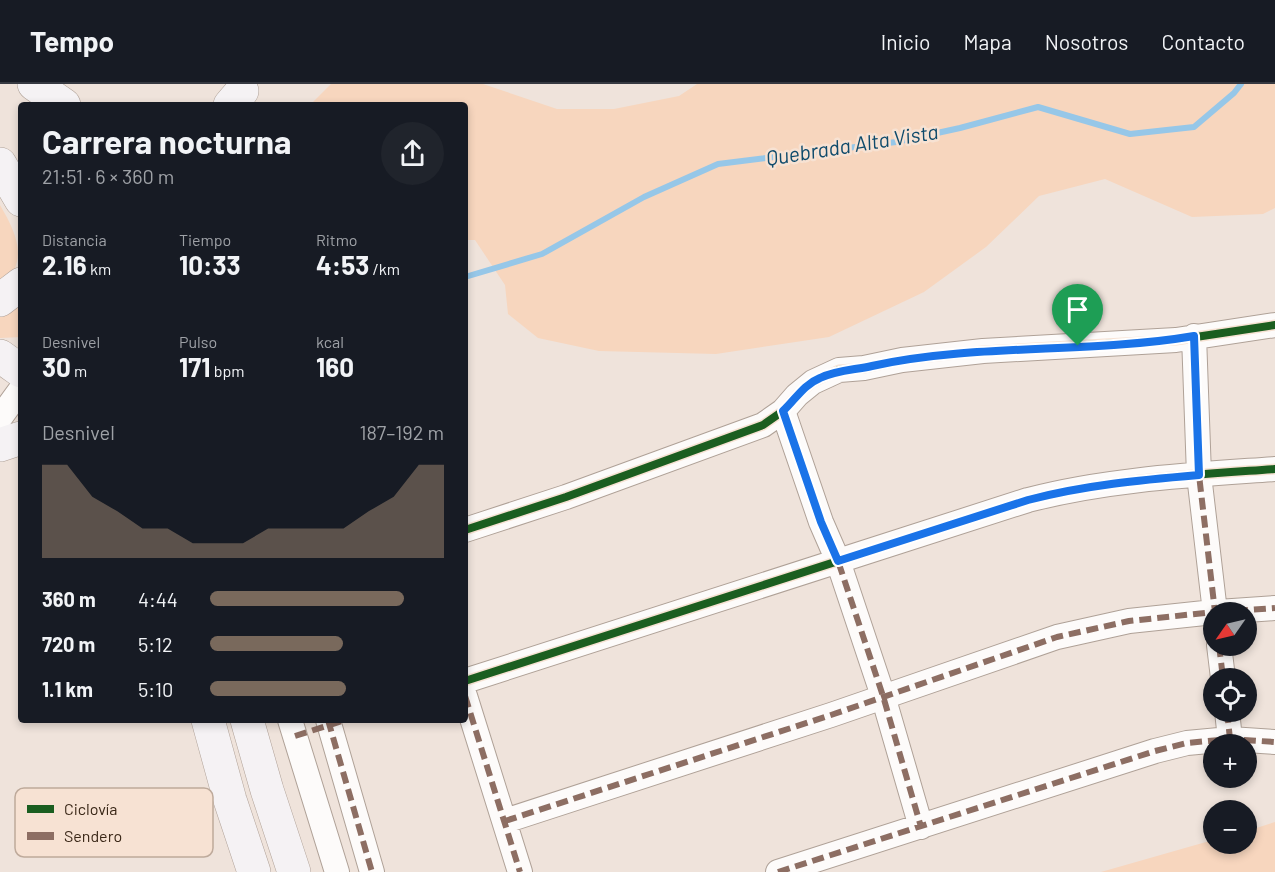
<!DOCTYPE html>
<html lang="es">
<head>
<meta charset="utf-8">
<style>
  :root { --surface:#171b24; --page:#20242c; --text:#f1f3f6; --muted:#9ea1a6; --line:#363941; --accent:#79695c }
  body { margin:0; font-family:Barlow,sans-serif; background:var(--page); color:var(--text); height:100vh; display:flex; flex-direction:column; font-size:22px; white-space:nowrap }
  * { box-sizing:border-box; margin:0 }
  p { font-size:20px; color:var(--muted) }
  .icon { flex:none; width:33px; height:33px; fill:none; stroke:currentColor; stroke-width:2; stroke-linecap:round; stroke-linejoin:round }
  .map { position:relative; flex:1; overflow:hidden }
  .panel { position:absolute; left:18px; top:18px; width:450px; height:621px; display:flex; flex-direction:column; background:var(--surface); border-radius:6px; box-shadow:0 3px 9px #0003 }
  .panel>* { flex:none }
  .needle { width:39px; rotate:236deg }
  .fabs { position:absolute; left:1203px; top:518px; display:grid; gap:12px }
  .fabs a { display:grid; place-items:center; width:54px; height:54px; border-radius:50%; background:var(--surface); box-shadow:0 3px 9px #0003; font-size:30px }
  .pin { position:absolute; display:grid; place-items:center; width:51px; height:51px; color:#fff; margin:-62px -26px; border-radius:50% 50% 50% 0; rotate:-45deg; box-shadow:0 0 6px #0007 }
  .pin .icon { rotate:45deg }
  .round { display:grid; place-items:center; flex:none; width:63px; height:63px; border-radius:32px; background:var(--page) }
  .headline { display:flex; align-items:center; justify-content:space-between; height:102px; padding:0 24px }
  h1 { font-size:33px; font-weight:700; line-height:45px }
  .figures { display:grid; grid-template-columns:repeat(3,1fr); gap:9px; height:102px; padding:6px 24px }
  .figures div { display:grid; align-content:center }
  .figures b { font-size:26px; font-weight:700 }
  .figures small { font-size:16px; font-weight:400 }
  .figures p { font-size:16px }
  .chart { height:168px; padding:12px 24px }
  .chart p { display:flex; justify-content:space-between }
  .chart svg { width:100%; height:108px; margin-top:6px; fill:var(--accent); opacity:.7 }
  ul { padding:0 24px; list-style:none; font-size:20px }
  li { display:grid; grid-template-columns:96px 72px 1fr; align-items:center; height:45px }
  li i { height:15px; border-radius:8px; background:var(--accent) }
  header { display:flex; align-items:center; gap:36px; box-sizing:border-box; height:84px; padding:0 30px; background:var(--surface); border-bottom:2px solid var(--line) }
  header strong { font-size:28px }
  nav { display:flex; gap:33px; margin-inline-start:auto; font-size:21px }
  .map>svg:first-child { display:block }
  .green { fill:#f7d6be }
  .lines { fill:none; stroke-linecap:round; stroke-linejoin:round }
  .stream { stroke:#96c7e8; stroke-width:6 }
  .street-casing { stroke:#afa197; stroke-width:26 }
  .secondary-casing { stroke:#afa197; stroke-width:34 }
  .street { stroke:#fdfbfa; stroke-width:24 }
  .secondary { stroke:#f5f2f4; stroke-width:33 }
  .quiet { stroke:#8d6e63; stroke-width:6; stroke-dasharray:12 6; stroke-linecap:butt }
  .cycleway-casing { stroke:#f7e2d3; stroke-width:11 }
  .cycleway { stroke:#1b5e20; stroke-width:8 }
  .route-casing { stroke:#fff; stroke-width:12 }
  .route { stroke:#1a73e8; stroke-width:8 }
  .labels { text-anchor:middle; dominant-baseline:central; stroke-width:5; stroke-linejoin:round; paint-order:stroke }
  .water-label { font-size:21px; font-style:italic; fill:#0e4a6b; stroke:#f7e2d3 }
  .key { fill:#f7e2d3; stroke:#beaa9b; stroke-width:1.5 }
  .key-label { font-size:16px; fill:#3a2717 }
</style>
</head>
<body>
<header>
<strong>Tempo</strong>
<nav><a>Inicio</a><a>Mapa</a><a>Nosotros</a><a>Contacto</a></nav>
</header>
<div class="map">
<svg width="1275" height="788" viewBox="0 0 1275 788">
  <rect width="100%" height="100%" fill="#efe3db"/>
  <path class="green" d="M331,0h152l74,25h57l65,-13 18,-12h578v124l-12,6 -71,3 -87,-38 -66,17 -53,51 -62,45 -95,45 -113,17 -117,-3 -61,-13 -30,-24 -3,-29 -30,-45h-10v-135h-155z
    M0,121c18,31 29,56 0,85z
    M21,215v38l-21,1v-23z
    M1275,738v50h-174l112,-32 1,3h32l1,-12z"/>
  <g class="lines">
    <path class="stream" d="M465,193l77,-23 102,-57 74,-33 178,-22 64,-14 78,-21 92,27 64,-7 40,-34 7,-9"/>
    <g class="street-casing">
      <path id="street" d="M1194,252l5,139 16,137
        M783,327l38,111 17,39 45,135 38,131
        M0,334l21,-29
        M465,446l101,-33 197,-72 20,-14 14,-16 16,-13 26,-12 25,-2 38,-8 81,-9 193,-11 99,-15
        M1218,528l57,-4
        M1219,561l4,33
        M465,597l563,-181c81,-21 164,-25 247,-31
        M465,612l55,176
        M1227,627l3,28
        M290,636l47,152
        M328,636l44,152
        M505,737l326,-106 226,-78 72,-16 85,-9
        M778,788l377,-121 32,-8 43,-4 45,3"/>
    </g>
    <g class="secondary-casing">
      <path id="secondary" d="M34,0l30,21
        M230,21l12,-14
        M0,80l21,36
        M0,216l21,-16
        M0,272l21,15
        M0,361l21,-7
        M208,636l22,80 24,72
        M247,636l20,70 27,82"/>
    </g>
    <use href="#street" class="street"/>
    <use href="#secondary" class="secondary"/>
    <path class="quiet" d="M1194,252l5,139 16,137
      M783,327l38,111 17,39 45,135 38,131
      M1218,528l57,-4
      M1219,561l4,33
      M465,612l55,176
      M1227,627l3,28
      M328,636l44,152
      M295,652l50,-16
      M505,737l326,-106 226,-78 72,-16 85,-9
      M778,788l377,-121 32,-8 43,-4 45,3"/>
    <g class="cycleway-casing">
      <path id="cycleway" d="M465,446l101,-33 197,-72 20,-14 14,-16 16,-13 26,-12 25,-2 38,-8 81,-9 193,-11 99,-15
        M465,597l563,-181c81,-21 164,-25 247,-31"/>
    </g>
    <use href="#cycleway" class="cycleway"/>
  </g>
  <g class="lines">
    <g class="route-casing">
      <path id="route" d="M1194,252l5,139c-58,5 -114,10 -171,25l-190,61 -17,-39 -38,-111c13,-12 20,-26 37,-33 17,-8 34,-8 52,-12 106,-23 216,-12 322,-30z"/>
    </g>
    <use href="#route" class="route"/>
  </g>
  <g class="labels">
    <g class="water-label">
      <text transform="translate(852 60) rotate(-9)">Quebrada Alta Vista</text>
    </g>
  </g>
  <rect x="15" y="704" width="198" height="69" rx="9" class="key"/>
  <rect x="27" y="721" width="27" height="8" fill="#1b5e20"/>
  <rect x="27" y="748" width="27" height="8" fill="#8d6e63"/>
  <g class="key-label">
    <text x="64" y="731">Ciclovía</text>
    <text x="64" y="758">Sendero</text>
  </g>
</svg>
<div class="fabs">
<a><svg class="needle" viewBox="-14 -14 28 28"><path d="M0-13l5 13h-10z" fill="#e53935"/><path d="M0 13l5-13h-10z" fill="#9ea1a6"/></svg></a>
<a><svg class="icon" aria-label="locate" viewBox="0 0 24 24"><circle cx="12" cy="12" r="6"/><path d="M12 2v4M12 18v4M2 12h4M18 12h4"/></svg></a>
<a>+</a>
<a>−</a>
</div>
<div class="pin" style="left:1078px;top:262px;background:#1e9e55"><svg class="icon" aria-label="arrive" viewBox="0 0 24 24"><path d="M6 21V4h12l-3 4 3 4H6"/></svg></div>
<section class="panel">
<div class="headline"><div><h1>Carrera nocturna</h1><p>21:51 · 6 × 360 m</p></div><a class="round"><svg class="icon" aria-label="share" viewBox="0 0 24 24"><path d="M12 15V3M7 8l5-5 5 5M5 13v7h14v-7"/></svg></a></div>
<div class="figures">
<div><p>Distancia</p><b>2.16<small> km</small></b></div>
<div><p>Tiempo</p><b>10:33</b></div>
<div><p>Ritmo</p><b>4:53<small> /km</small></b></div>
</div>
<div class="figures">
<div><p>Desnivel</p><b>30<small> m</small></b></div>
<div><p>Pulso</p><b>171<small> bpm</small></b></div>
<div><p>kcal</p><b>160</b></div>
</div>
<div class="chart"><p><span>Desnivel</span>187–192 m</p>
<svg viewBox="0 0 160 44" preserveAspectRatio="none"><path d="M0 44V6L10 6L20 19L30 25L40 32L50 32L60 38L70 38L80 38L90 32L100 32L110 32L120 32L130 25L140 19L150 6L160 6V44z"/></svg>
</div>
<ul>
<li><b>360 m</b>4:44<i style="width:83%"></i></li>
<li><b>720 m</b>5:12<i style="width:57%"></i></li>
<li><b>1.1 km</b>5:10<i style="width:58%"></i></li>
</ul>
</section>
</div>
</body>
</html>
